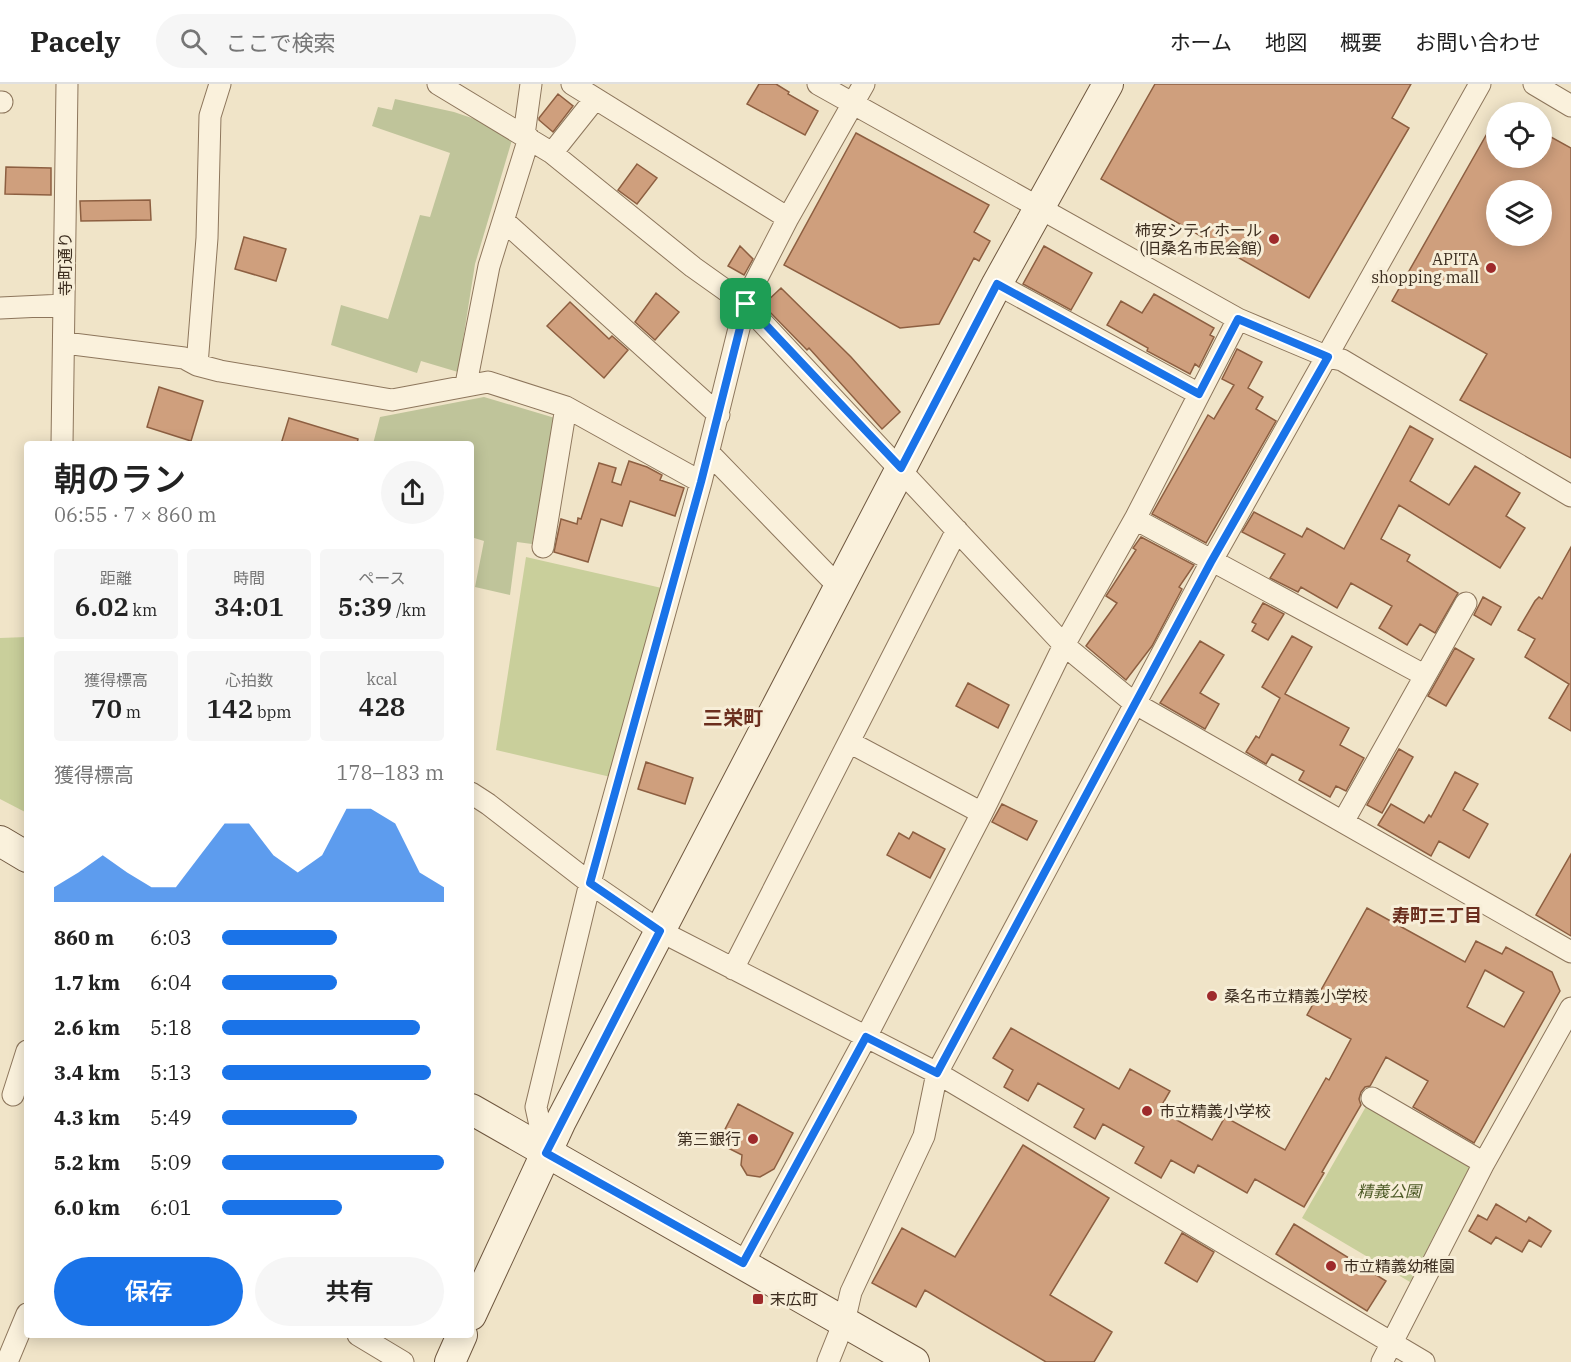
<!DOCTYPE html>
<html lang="ja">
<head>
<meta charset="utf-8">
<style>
  :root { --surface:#fff; --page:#f6f6f6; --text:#222; --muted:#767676; --line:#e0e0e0; --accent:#1a73e8 }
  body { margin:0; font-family:"IBM Plex Serif","Noto Sans JP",serif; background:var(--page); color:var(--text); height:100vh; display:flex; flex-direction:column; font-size:22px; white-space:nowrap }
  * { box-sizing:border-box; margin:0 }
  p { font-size:20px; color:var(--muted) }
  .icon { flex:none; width:33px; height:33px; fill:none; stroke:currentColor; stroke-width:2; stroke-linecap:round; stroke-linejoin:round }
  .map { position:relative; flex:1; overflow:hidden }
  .panel { position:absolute; left:24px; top:357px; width:450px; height:897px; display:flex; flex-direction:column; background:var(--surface); border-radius:6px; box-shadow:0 3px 15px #0003 }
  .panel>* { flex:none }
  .controls { position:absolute; left:1486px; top:18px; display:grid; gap:12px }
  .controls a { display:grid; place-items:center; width:66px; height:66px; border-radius:50%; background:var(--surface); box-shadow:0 3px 15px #0003; font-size:30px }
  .pin { position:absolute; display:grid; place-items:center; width:51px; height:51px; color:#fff; margin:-26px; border-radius:12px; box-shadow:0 3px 9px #0006 }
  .round { display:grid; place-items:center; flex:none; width:63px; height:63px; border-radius:32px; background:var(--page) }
  .headline { display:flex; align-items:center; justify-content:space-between; height:102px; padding:0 30px }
  h1 { font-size:33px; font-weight:600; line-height:45px }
  .figures { display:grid; grid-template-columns:repeat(3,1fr); gap:9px; height:102px; padding:6px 30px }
  .figures div { display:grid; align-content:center; border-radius:6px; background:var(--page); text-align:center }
  .figures b { font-size:26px; font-weight:600 }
  .figures small { font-size:16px; font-weight:400 }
  .figures p { font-size:16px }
  .chart { height:168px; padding:12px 30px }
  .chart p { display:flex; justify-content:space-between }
  .chart svg { width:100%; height:108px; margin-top:6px; fill:var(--accent); opacity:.7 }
  .button { display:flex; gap:12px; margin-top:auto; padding:12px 30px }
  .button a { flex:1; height:69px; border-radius:36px; background:var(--accent); color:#fff; font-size:24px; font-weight:600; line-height:69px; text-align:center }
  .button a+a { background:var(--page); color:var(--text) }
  ul { padding:0 30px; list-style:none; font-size:20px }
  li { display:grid; grid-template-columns:96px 72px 1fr; align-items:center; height:45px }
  li i { height:15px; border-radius:8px; background:var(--accent) }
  header { display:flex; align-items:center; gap:36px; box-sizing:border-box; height:84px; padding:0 30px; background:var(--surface); border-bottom:2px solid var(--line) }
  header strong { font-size:28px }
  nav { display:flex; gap:33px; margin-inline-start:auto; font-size:21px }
  .search { width:420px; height:54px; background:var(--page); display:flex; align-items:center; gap:15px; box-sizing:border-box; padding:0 21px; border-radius:33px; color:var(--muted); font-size:22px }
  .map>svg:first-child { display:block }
  .green { fill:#c9cf9b }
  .cemetery { fill:#bfc49a }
  .building { fill:#cf9f7d; stroke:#8d5f41; stroke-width:1.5; fill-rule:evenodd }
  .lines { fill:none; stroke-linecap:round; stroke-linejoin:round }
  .street-casing { stroke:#8d765c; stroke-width:23 }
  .secondary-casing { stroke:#6f573f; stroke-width:32 }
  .street { stroke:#faf1dc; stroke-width:21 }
  .secondary { stroke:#faf1dc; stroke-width:30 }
  .route-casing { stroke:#fff; stroke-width:12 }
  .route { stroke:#1a73e8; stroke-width:8 }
  .poi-dot { fill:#9e2a2b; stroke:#f7eed8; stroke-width:2 }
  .labels { text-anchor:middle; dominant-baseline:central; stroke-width:6; stroke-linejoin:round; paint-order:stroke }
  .poi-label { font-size:16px; fill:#3d2e20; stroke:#f7eed8; text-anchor:start }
  .street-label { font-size:16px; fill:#3d2e20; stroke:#f7eed8 }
  .park-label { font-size:16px; font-style:italic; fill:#4d5a26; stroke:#f7eed8 }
  .neighbourhood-label { font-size:18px; font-weight:bold; fill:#6b2e1e; stroke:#f7eed8 }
  .quarter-label { font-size:20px; font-weight:bold; fill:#6b2e1e; stroke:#f7eed8 }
</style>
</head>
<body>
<header>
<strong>Pacely</strong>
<div class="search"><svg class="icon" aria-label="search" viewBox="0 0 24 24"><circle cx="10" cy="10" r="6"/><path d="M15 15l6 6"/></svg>ここで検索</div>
<nav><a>ホーム</a><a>地図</a><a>概要</a><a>お問い合わせ</a></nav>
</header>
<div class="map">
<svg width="1571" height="1278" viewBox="0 0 1571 1278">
  <rect width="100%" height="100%" fill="#f0e4c8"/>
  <path class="green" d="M526,473l140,32 -51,189 -119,-28z
    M27,553v176l-27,-14v-161z
    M1368,1019l104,60 -62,119 -108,-64z"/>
  <path class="cemetery" d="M395,15l59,13 53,18 5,10 -37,124 -17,108 -37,-11 -4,12 -86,-28 10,-40 47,14 32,-104 10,2 20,-64 -78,-27 6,-19 14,3z
    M484,313l71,21 -23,126 -15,-2 -7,53 -35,-8 9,-46 -13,-4v-93h-98l7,-27z"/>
  <path class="building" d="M759,0h17l13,8 -1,2 30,17 -13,24 -58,-31z
    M1155,0h256l-19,34 17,10 -100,170 -208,-119z
    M558,10l15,12 -20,26 -14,-12v-2z
    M1497,32v42h45v-26l29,16v310l-111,-58 27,-46 -95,-53zM1497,106h45v46h-45z
    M856,49l133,72 -15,27 16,9 -11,20 -5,-3 -35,66 -39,4 -116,-63z
    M637,80l20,14 -20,26 -19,-14z
    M6,83l45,1v27l-46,-1z
    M150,116l1,20 -70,1 -1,-20z
    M244,153l42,12 -10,32 -41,-12z
    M740,162l13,13 -9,16 -16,-9z
    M1044,162l48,27 -21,37 -48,-26z
    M781,204l70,69 49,55 -18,17 -73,-81 -2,2 -44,-45z
    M656,209l23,19 -24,28 -20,-18z
    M1154,210l60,34 -4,7 4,2 -15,30 -4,-3 -5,10 -43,-23 1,-3 -41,-23 14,-24 21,12z
    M570,218l39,37 3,-3 16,14 -24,28 -57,-52z
    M1237,265l25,13 -14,26 15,9 -7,12 20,12 -70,122 -54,-29 56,-99 6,4 20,-34 -12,-6z
    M159,303l44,14 -12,40 -44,-14z
    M289,334l69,21 -1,5h-76z
    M1410,342l23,13 -23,42 39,24 26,-39 45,27 -14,23 19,12 -25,40 -101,-63 -18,34 29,16 -3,6 51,32 -23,40 -15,-9 -13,21 -28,-17 13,-22 -41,-23 -14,25 -36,-21 -3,5 -28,-14 15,-24 -43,-22 12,-20 48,25 5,-9 37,21z
    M629,377l18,6 15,8 -2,5 24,8 -9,28 -45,-15 -8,25 -21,-7 -13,43 -34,-10 7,-33 16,5 1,-6 3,1 18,-56 17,5 -4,14 9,3z
    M1141,453l53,28 -15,22 3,2 -30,57 -26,34 -40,-34 31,-43 -11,-7 30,-46 -3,-2z
    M1571,463v184l-22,-13 20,-34 -44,-27 10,-18 -17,-9 17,-29 4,-4 3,2z
    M1483,513l18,10 -10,18 -17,-10z
    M1263,519l21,11 -16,26 -16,-9 4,-7 -4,-2z
    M1292,552l20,11 -27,47 64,34 -9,17 24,13 -18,33 -10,-5 -6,11 -31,-17 5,-9 -32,-17 -6,10 -20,-12 10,-16 3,2 21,-40 -18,-11z
    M1200,557l24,14 -24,38 19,11 -14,25 -45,-26z
    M1455,564l19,11 -28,47 -18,-10z
    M968,599l41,22 -11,23 -42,-22z
    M1399,665l14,8 -31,56 -15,-8z
    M646,678l47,16 -8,26 -47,-15z
    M1455,688l23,12 -15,26 25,14 -19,34 -30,-17 -8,15 -53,-31 13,-21 33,19 5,-8 2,2z
    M1002,720l35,17 -10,19 -35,-18z
    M913,748l32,17 -15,29 -43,-23 12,-22 10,6z
    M1571,770v82l-35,-21z
    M1367,824l98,54 11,-21 26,13 4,-7 46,25 8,19 -86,152 -61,-36 15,-26 -42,-24 -16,29 -5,1 -4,5 -2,7 2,6 -39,67 2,1 -20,34 -49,-28 -8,14 -49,-28 -4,8 -23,-13 -10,18 -26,-15 9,-16 -41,-23 -8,15 -21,-12 10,-18 -46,-26 -10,18 -24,-14 9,-17 -20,-12 18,-30 108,61 11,-20 40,22 -11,19 53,30 13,-23 60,33 41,-72 3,2 22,-41 -44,-24zM1485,886l39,22 -20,35 -37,-20z
    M738,1020l55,29 -19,36 -14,8 -13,-2 -6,-10 1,-10 -24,-12z
    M1023,1061l86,53 -59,97 62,37 -18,30h-48l-121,-72 -9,17 -44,-24 30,-55 53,29z
    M1496,1120l30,18 3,-5 22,14 -10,16 -12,-7 -7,12 -26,-15 -5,7 -22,-13 9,-16 9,5z
    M1294,1140l92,57 -19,30 -91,-57z
    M1182,1149l32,19 -17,30 -32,-19z"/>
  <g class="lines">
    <g class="street-casing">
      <path id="street" d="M438,0l114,69 141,114 52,37 319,341 70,58 437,249
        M572,0l216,134
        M818,0l420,235 90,38 14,3 229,136
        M1534,0l37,22
        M0,18h2
        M524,51l7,-51
        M552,69l43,-54
        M504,137l215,194
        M997,200l202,110
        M0,224l64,-3
        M65,259l119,15 13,7 23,6 172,29 96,-18 78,25 135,75
        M197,281l10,-127 3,-122 10,-32
        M466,300l23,-118 40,-128
        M62,360l5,-360
        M709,369l129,133
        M1135,435l289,156
        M543,463l23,-140
        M849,658l133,71
        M471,709l17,11 102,79 70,48 277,142 487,289
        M1343,738l123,-219
        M733,885l224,-439
        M13,1011l14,-44
        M1372,1014l112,65
        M546,1069l-10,-46 54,-224 111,-401 44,-178 8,-18 35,-68 76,-134
        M743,1180l123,-227 116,-224 82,-168 71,-126 103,-200
        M358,1251l45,27
        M7,1278l20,-48
        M828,1278l16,-40 7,-30 73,-156 13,-63 274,-511 269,-478
        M1382,1278l102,-199 87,-155"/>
    </g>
    <g class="secondary-casing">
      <path id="secondary" d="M0,757l27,16
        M471,1025l443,253
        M471,1231l90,-194 436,-837 111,-200
        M450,1278l12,-27"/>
    </g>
    <use href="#street" class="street"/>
    <use href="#secondary" class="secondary"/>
  </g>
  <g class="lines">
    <g class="route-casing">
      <path id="route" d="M997,200l202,110 39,-75 90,38 -117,205 -274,511 -71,-36 -123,226 -197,-110 114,-222 -70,-48 111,-401 45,-178 155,164z"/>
    </g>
    <use href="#route" class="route"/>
  </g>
  <g class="poi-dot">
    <circle cx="1274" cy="155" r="6"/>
    <circle cx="1491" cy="184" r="6"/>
    <circle cx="1212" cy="912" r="6"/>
    <circle cx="1147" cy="1027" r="6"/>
    <circle cx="753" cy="1055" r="6"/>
    <circle cx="1331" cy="1182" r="6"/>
    <rect x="752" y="1209" width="12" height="12" rx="3"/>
  </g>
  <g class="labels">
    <g class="poi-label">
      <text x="1262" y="146" text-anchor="end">柿安シティホール<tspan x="1262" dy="18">(旧桑名市民会館)</tspan></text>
      <text x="1479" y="175" text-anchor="end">APITA<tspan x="1479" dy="18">shopping mall</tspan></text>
      <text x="1224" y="912">桑名市立精義小学校</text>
      <text x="1159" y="1027">市立精義小学校</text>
      <text x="741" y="1055" text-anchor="end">第三銀行</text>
      <text x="1343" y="1182">市立精義幼稚園</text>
      <text x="770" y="1215">末広町</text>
    </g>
    <g class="street-label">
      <text transform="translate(65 180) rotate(-90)">寺町通り</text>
    </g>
    <g class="park-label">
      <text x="1389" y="1107">精義公園</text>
    </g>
    <g class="neighbourhood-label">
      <text x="1437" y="831">寿町三丁目</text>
    </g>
    <g class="quarter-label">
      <text x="733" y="633">三栄町</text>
    </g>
  </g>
</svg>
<div class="controls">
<a><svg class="icon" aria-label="locate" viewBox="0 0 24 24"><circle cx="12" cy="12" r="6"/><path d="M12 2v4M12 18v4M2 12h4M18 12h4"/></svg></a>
<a><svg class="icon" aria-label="layers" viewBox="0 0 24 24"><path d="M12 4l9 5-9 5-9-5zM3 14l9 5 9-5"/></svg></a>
</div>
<div class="pin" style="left:746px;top:220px;background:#1e9e55"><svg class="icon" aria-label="arrive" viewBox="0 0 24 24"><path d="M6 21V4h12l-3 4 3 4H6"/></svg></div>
<section class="panel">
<div class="headline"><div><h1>朝のラン</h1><p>06:55 · 7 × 860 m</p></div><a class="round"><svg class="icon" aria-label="share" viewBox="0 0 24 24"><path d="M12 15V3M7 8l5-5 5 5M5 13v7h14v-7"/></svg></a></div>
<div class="figures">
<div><p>距離</p><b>6.02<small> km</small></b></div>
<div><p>時間</p><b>34:01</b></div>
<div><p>ペース</p><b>5:39<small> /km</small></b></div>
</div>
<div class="figures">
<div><p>獲得標高</p><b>70<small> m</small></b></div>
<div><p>心拍数</p><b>142<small> bpm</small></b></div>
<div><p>kcal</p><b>428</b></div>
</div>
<div class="chart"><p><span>獲得標高</span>178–183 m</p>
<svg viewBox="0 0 160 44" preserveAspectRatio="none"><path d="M0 44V38L10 32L20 25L30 32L40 38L50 38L60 25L70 12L80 12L90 25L100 32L110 25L120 6L130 6L140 12L150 32L160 38V44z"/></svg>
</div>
<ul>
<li><b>860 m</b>6:03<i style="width:52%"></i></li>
<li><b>1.7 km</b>6:04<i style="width:52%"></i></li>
<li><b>2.6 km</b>5:18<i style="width:89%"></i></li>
<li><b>3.4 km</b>5:13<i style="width:94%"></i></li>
<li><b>4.3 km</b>5:49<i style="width:61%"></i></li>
<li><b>5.2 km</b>5:09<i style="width:100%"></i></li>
<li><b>6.0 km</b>6:01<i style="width:54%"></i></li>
</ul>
<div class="button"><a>保存</a><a>共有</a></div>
</section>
</div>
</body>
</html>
